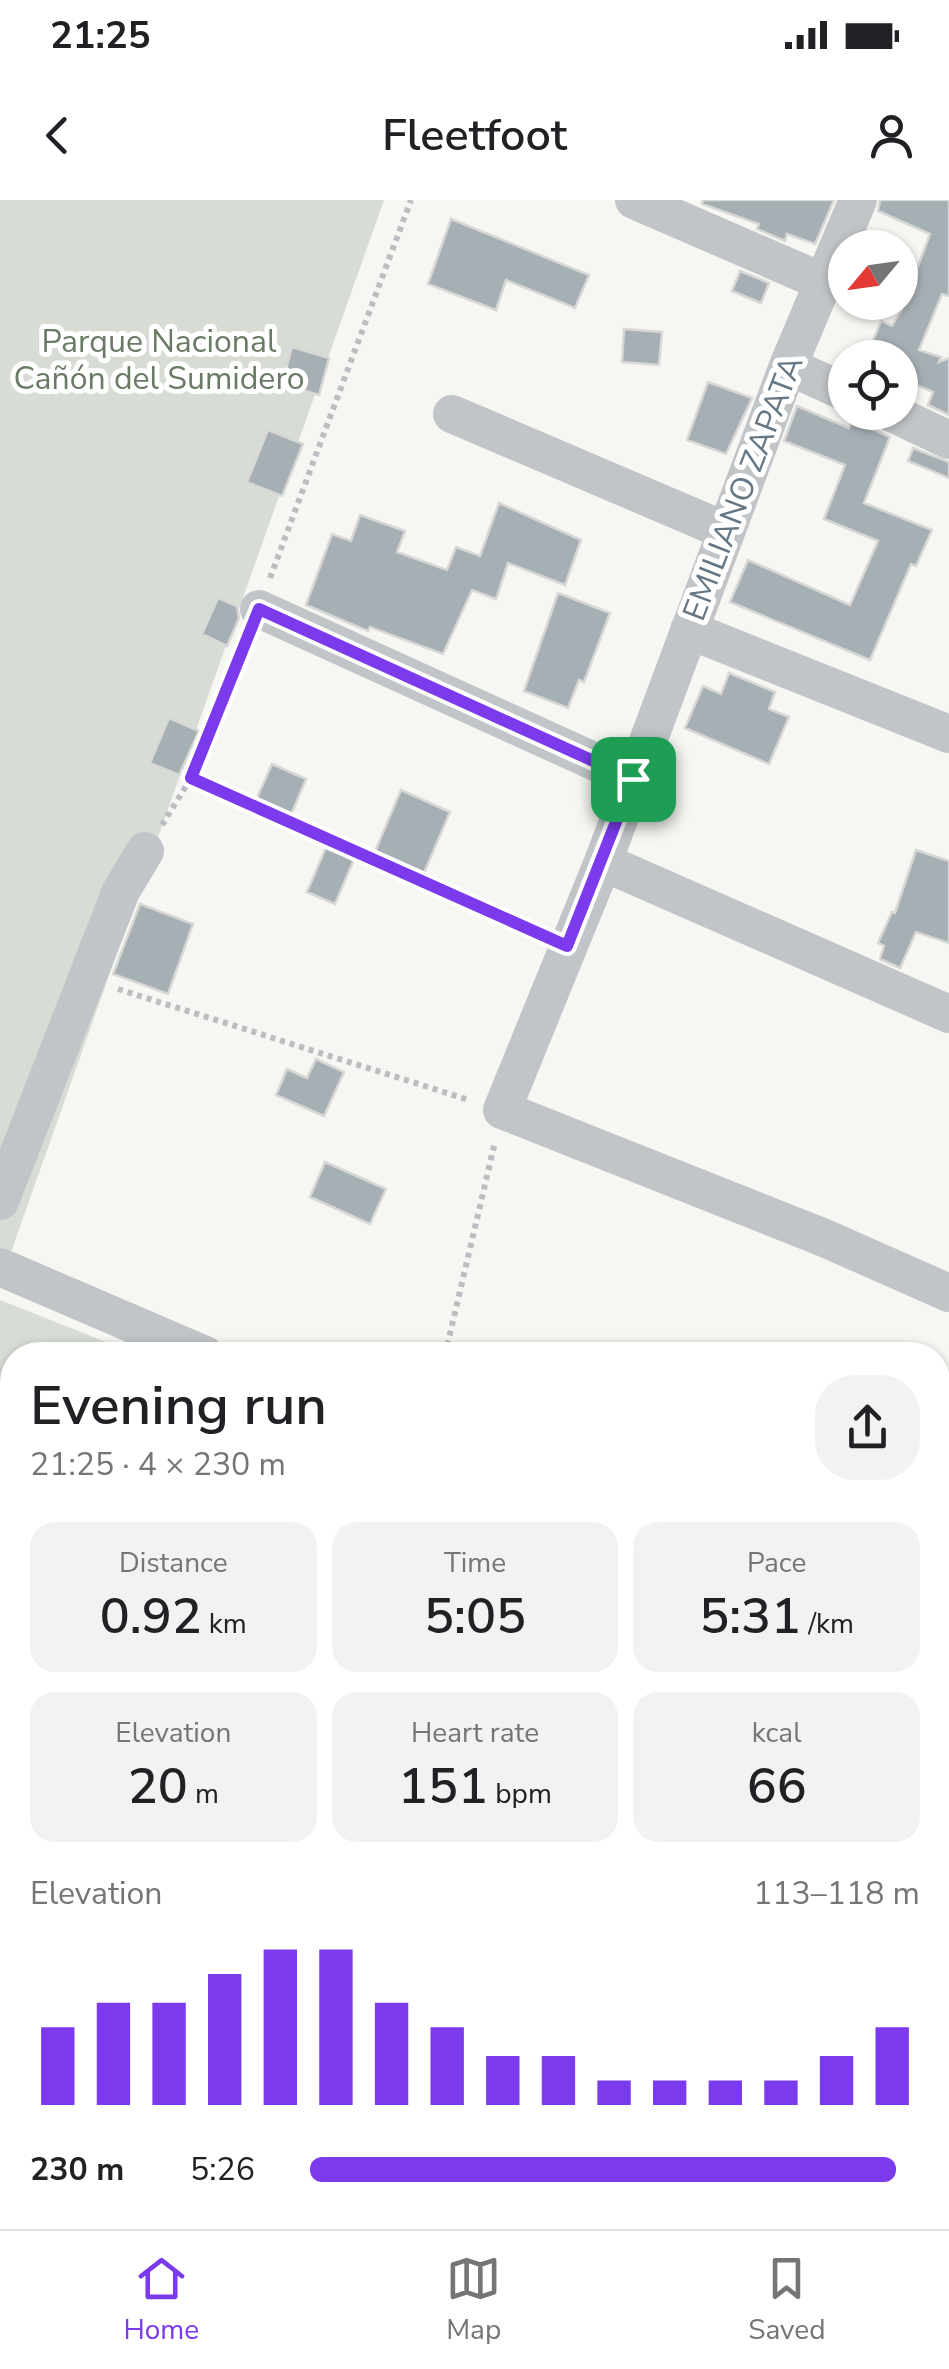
<!DOCTYPE html>
<html lang="en">
<head>
<meta charset="utf-8">
<style>
  :root { --surface:#fff; --page:#f2f2f2; --text:#202124; --muted:#757577; --line:#e0e0e0; --accent:#7c3aed }
  body { margin:0; font-family:"Nunito Sans",sans-serif; background:var(--page); color:var(--text); height:100vh; display:flex; flex-direction:column; font-size:38px; white-space:nowrap }
  * { box-sizing:border-box; margin:0 }
  p { font-size:32px; color:var(--muted) }
  .icon { flex:none; width:55px; height:55px; fill:none; stroke:currentColor; stroke-width:2; stroke-linecap:round; stroke-linejoin:round }
  .map { position:relative; flex:1; overflow:hidden }
  .drawer { position:absolute; left:0px; top:1142px; width:950px; height:888px; display:flex; flex-direction:column; background:var(--surface); border-radius:40px 40px 0 0; box-shadow:0 2px 8px #0004 }
  .drawer>* { flex:none }
  .needle { width:65px; rotate:241deg }
  .controls { position:absolute; left:828px; top:30px; display:grid; gap:20px }
  .controls a { display:grid; place-items:center; width:90px; height:90px; border-radius:50%; background:var(--surface); box-shadow:0 2px 8px #0004; font-size:50px }
  .pin { position:absolute; display:grid; place-items:center; width:85px; height:85px; color:#fff; margin:-42px; border-radius:20px; box-shadow:0 5px 15px #0006 }
  .round { display:grid; place-items:center; flex:none; width:105px; height:105px; border-radius:40px; background:var(--page) }
  .headline { display:flex; align-items:center; justify-content:space-between; height:170px; padding:0 30px }
  h1 { font-size:55px; font-weight:600; line-height:75px }
  .figures { display:grid; grid-template-columns:repeat(3,1fr); gap:15px; height:170px; padding:10px 30px }
  .figures div { display:grid; align-content:center; border-radius:25px; background:var(--page); text-align:center }
  .figures b { font-size:50px; font-weight:600 }
  .figures small { font-size:28px; font-weight:400 }
  .figures p { font-size:28px }
  .chart { height:280px; padding:20px 30px }
  .chart p { display:flex; justify-content:space-between }
  .chart svg { width:100%; height:180px; margin-top:10px; stroke:var(--accent); stroke-width:6 }
  ul { padding:0 30px; list-style:none; font-size:32px }
  li { display:grid; grid-template-columns:160px 120px 1fr; align-items:center; height:75px }
  li i { height:25px; border-radius:12px; background:var(--accent) }
  .status { display:flex; justify-content:space-between; align-items:center; height:70px; padding:0 50px; background:var(--surface); direction:ltr }
  .status svg { height:28px; fill:currentColor }
  header { display:flex; justify-content:space-between; align-items:center; height:130px; padding:0 30px; background:var(--surface); font-size:45px; font-weight:600 }
  .menu { display:flex; justify-content:space-around; align-items:center; height:140px; border-top:2px solid var(--line); background:var(--surface); font-size:28px; color:var(--muted) }
  .menu a { display:grid; justify-items:center; gap:5px }
  .menu .active { color:var(--accent) }
  .map>svg:first-child { display:block }
  .green { fill:#d7ddd4 }
  .building { fill:#a6afb4; stroke:#d7d7d5; stroke-width:2.5 }
  .lines { fill:none; stroke-linecap:round; stroke-linejoin:round }
  .path { stroke:#bbbec0; stroke-width:6; stroke-dasharray:5 5; stroke-linecap:butt }
  .minor { stroke:#c1c5c8; stroke-width:38 }
  .route-casing { stroke:#fff; stroke-width:20 }
  .route { stroke:#7c3aed; stroke-width:12 }
  .labels { text-anchor:middle; dominant-baseline:central; stroke-width:10; stroke-linejoin:round; paint-order:stroke }
  .park-label { font-size:32px; fill:#697b64; stroke:#fff }
  .street-label { font-size:32px; fill:#657784; stroke:#fff }
</style>
</head>
<body>
<div class="status"><b>21:25</b><svg viewBox="0 0 49 12"><path d="M0 12V9h3v3zM5 12V6h3v6zM10 12V3h3v9zM15 12V0h3v12zM26 1h20v11H26zM47 4h2v5h-2z"/></svg></div>
<header><svg class="icon" aria-label="back" viewBox="0 0 24 24"><path d="M15 5l-7 7 7 7"/></svg>Fleetfoot<svg class="icon" aria-label="person" viewBox="0 0 24 24"><circle cx="12" cy="8" r="4"/><path d="M4 21q1-7 8-7t8 7"/></svg></header>
<div class="map">
<svg width="949" height="2029" viewBox="0 0 949 2029">
  <rect width="100%" height="100%" fill="#f6f6f3"/>
  <path class="green" d="M0,0h384l-384,1083z
    M0,1100l139,55h-127v863h227l-5,11h-234z"/>
  <path class="building" d="M703,0h131l-19,44 -28,-10 -2,7 -28,-12 2,-5 -57,-20z
    M880,0h69v96l-7,-2 -23,56 22,7 -2,5 10,-4v57l-21,-10 5,-13 -33,-14v-20h-34l15,-37 11,5 10,-17 28,-75 -52,-23z
    M451,19l138,56 -14,33 -69,-28 -10,30 -68,-26z
    M740,71l29,12 -8,20 -29,-12z
    M624,129l38,3 -3,33 -37,-3z
    M292,147l37,11 -10,37 -37,-11z
    M708,182l44,16 -26,56 -39,-14z
    M797,206l52,22 3,-8 38,17 -26,66 68,27 -16,36 -5,-2 -41,96 -140,-58 18,-42 102,45 28,-64 -54,-22 21,-54 -61,-24z
    M268,230l35,14 -21,52 -35,-14z
    M913,248l36,14v16l-41,-17z
    M499,303l82,37 -16,45 -57,-22 -12,36 -24,-9 -29,64 -73,-27 -2,4 -62,-26 26,-71 19,7 9,-26 45,16 -8,21 50,18 9,-23 24,9z
    M558,393l52,20 -26,69 -5,-2 -11,28 -44,-17z
    M218,398l19,8 2,12 -12,28 -25,-12z
    M729,473l46,19 -6,17 20,8 -20,47 -84,-36 18,-42 18,8z
    M169,518l30,13 -20,44 -29,-12z
    M272,564l34,15 -15,36 -35,-15z
    M401,590l49,22 -27,63 -49,-21z
    M327,645l28,12 -20,47 -28,-12z
    M916,650l33,11v82l-33,-11 -16,36 -20,-9 4,-13 -6,-3 14,-31 3,1z
    M140,704l53,20 -25,70 -55,-20z
    M316,859l28,13 -20,44 -48,-21 11,-26 20,9z
    M325,962l61,27 -16,35 -60,-27z"/>
  <g class="lines">
    <path class="path" d="M270,378l141,-378
      M191,578l348,155
      M162,625l29,-47 55,-137
      M118,789l351,111
      M445,1155l50,-213"/>
    <path class="minor" d="M634,0l189,82
      M858,0l-70,166 -185,496 -101,248 320,127 127,56
      M788,166l57,26
      M890,212l59,28
      M452,214l274,117
      M259,409l374,170
      M689,430l260,104
      M603,662l346,152
      M0,1001l121,-310 24,-40
      M0,1067l205,88
      M938,1270l11,-34
      M0,1353l12,5
      M938,1440l11,5
      M0,1627l12,-36
      M938,1704l11,5
      M938,1906l11,7
      M387,2018l22,11
      M103,2029l5,-11
      M275,2029l5,-11
      M569,2029l5,-11
      M827,2029l5,-11"/>
  </g>
  <g class="lines">
    <g class="route-casing">
      <path id="route" d="M259,409l374,170 -66,167 -376,-168z"/>
    </g>
    <use href="#route" class="route"/>
  </g>
  <g class="labels">
    <g class="park-label">
      <text x="159" y="141">Parque Nacional<tspan x="159" dy="37">Cañón del Sumidero</tspan></text>
    </g>
    <g class="street-label">
      <text transform="translate(743 288) rotate(-69)">EMILIANO ZAPATA</text>
    </g>
  </g>
</svg>
<div class="controls">
<a><svg class="needle" viewBox="-14 -14 28 28"><path d="M0-13l5 13h-10z" fill="#e53935"/><path d="M0 13l5-13h-10z" fill="#757577"/></svg></a>
<a><svg class="icon" aria-label="locate" viewBox="0 0 24 24"><circle cx="12" cy="12" r="6"/><path d="M12 2v4M12 18v4M2 12h4M18 12h4"/></svg></a>
</div>
<div class="pin" style="left:633px;top:579px;background:#1e9e55"><svg class="icon" aria-label="arrive" viewBox="0 0 24 24"><path d="M6 21V4h12l-3 4 3 4H6"/></svg></div>
<section class="drawer">
<div class="headline"><div><h1>Evening run</h1><p>21:25 · 4 × 230 m</p></div><a class="round"><svg class="icon" aria-label="share" viewBox="0 0 24 24"><path d="M12 15V3M7 8l5-5 5 5M5 13v7h14v-7"/></svg></a></div>
<div class="figures">
<div><p>Distance</p><b>0.92<small> km</small></b></div>
<div><p>Time</p><b>5:05</b></div>
<div><p>Pace</p><b>5:31<small> /km</small></b></div>
</div>
<div class="figures">
<div><p>Elevation</p><b>20<small> m</small></b></div>
<div><p>Heart rate</p><b>151<small> bpm</small></b></div>
<div><p>kcal</p><b>66</b></div>
</div>
<div class="chart"><p><span>Elevation</span>113–118 m</p>
<svg viewBox="0 0 160 44" preserveAspectRatio="none"><path d="M5 44V25M15 44V19M25 44V19M35 44V12M45 44V6M55 44V6M65 44V19M75 44V25M85 44V32M95 44V32M105 44V38M115 44V38M125 44V38M135 44V38M145 44V32M155 44V25"/></svg>
</div>
<ul>
<li><b>230 m</b>5:26<i style="width:96%"></i></li>
</ul>
</section>
</div>
<nav class="menu">
<a class="active"><svg class="icon" aria-label="home" viewBox="0 0 24 24"><path d="M3 11l9-7 9 7M6 9v11h12V9"/></svg>Home</a>
<a><svg class="icon" aria-label="map" viewBox="0 0 24 24"><path d="M3 6l6-2 6 2 6-2v14l-6 2-6-2-6 2zM9 4v14M15 6v14"/></svg>Map</a>
<a><svg class="icon" aria-label="saved" viewBox="0 0 24 24"><path d="M7 4h10v16l-5-4-5 4z"/></svg>Saved</a>
</nav>
</body>
</html>
